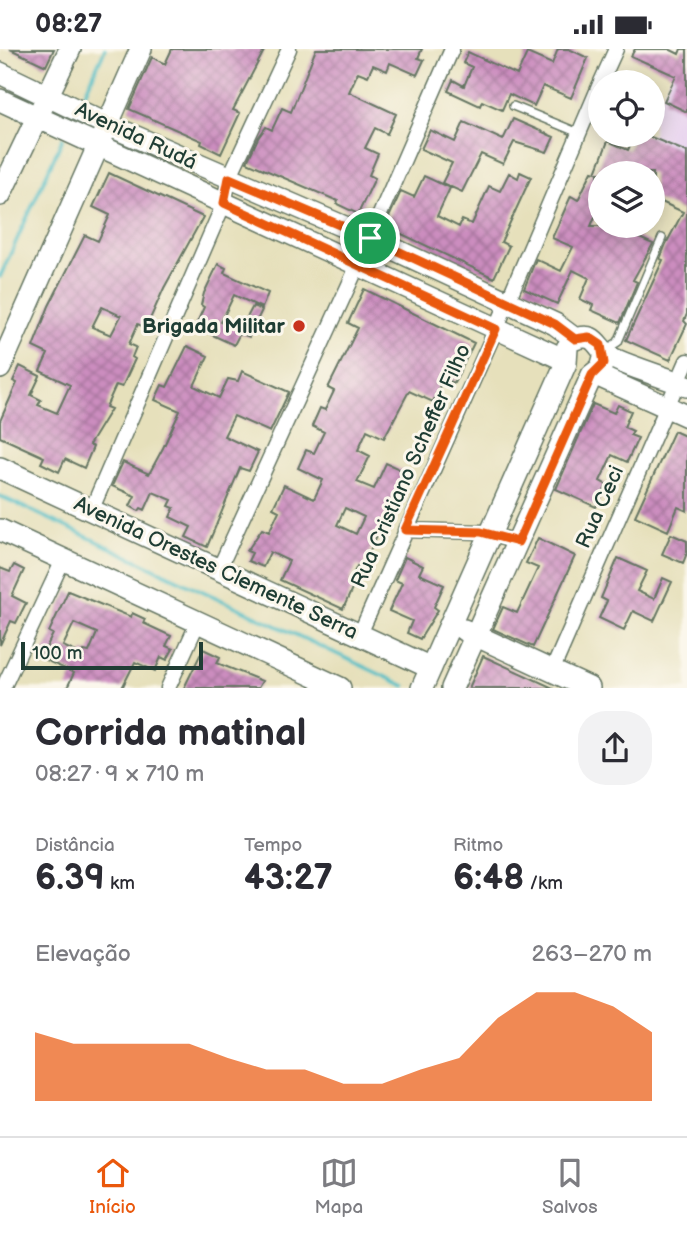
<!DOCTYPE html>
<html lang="pt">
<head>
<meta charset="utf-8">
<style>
  :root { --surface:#fff; --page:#f2f2f3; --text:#2b2b33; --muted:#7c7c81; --line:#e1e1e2; --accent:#ea580c }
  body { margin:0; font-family:"Balsamiq Sans",sans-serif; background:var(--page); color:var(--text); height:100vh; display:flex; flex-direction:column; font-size:26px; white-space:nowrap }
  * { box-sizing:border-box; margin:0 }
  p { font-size:23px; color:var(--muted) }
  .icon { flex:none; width:38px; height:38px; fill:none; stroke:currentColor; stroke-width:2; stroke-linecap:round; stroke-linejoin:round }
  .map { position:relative; height:639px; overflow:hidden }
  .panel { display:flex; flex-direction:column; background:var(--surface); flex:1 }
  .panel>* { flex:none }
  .tools { position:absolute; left:588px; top:21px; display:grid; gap:14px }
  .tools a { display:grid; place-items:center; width:77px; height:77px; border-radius:50%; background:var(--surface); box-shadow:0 4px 18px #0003; font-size:35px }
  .scale { position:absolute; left:21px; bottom:18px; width:182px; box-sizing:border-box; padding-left:7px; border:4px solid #1f3d34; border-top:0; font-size:19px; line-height:24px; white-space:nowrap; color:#1f3d34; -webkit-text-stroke:5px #fbf7ec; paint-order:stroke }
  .pin { position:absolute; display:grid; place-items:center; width:60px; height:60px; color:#fff; margin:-30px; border:4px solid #fff; border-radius:50%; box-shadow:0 2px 7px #0007 }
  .round { display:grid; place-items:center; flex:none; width:74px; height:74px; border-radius:28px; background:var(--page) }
  .head { display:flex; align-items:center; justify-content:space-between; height:119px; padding:0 35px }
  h1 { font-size:38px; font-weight:600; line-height:52px }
  .figures { display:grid; grid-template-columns:repeat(3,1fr); gap:10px; height:119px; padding:7px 35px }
  .figures div { display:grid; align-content:center }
  .figures b { font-size:35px; font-weight:600 }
  .figures small { font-size:19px; font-weight:400 }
  .figures p { font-size:19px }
  .chart { height:196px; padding:14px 35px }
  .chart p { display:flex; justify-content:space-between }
  .chart svg { width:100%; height:126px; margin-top:7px; fill:var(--accent); opacity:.7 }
  .status { display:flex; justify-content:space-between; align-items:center; height:49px; padding:0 35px; background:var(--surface); direction:ltr }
  .status svg { height:19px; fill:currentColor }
  .tabs { display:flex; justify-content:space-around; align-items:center; height:98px; border-top:2px solid var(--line); background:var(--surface); font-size:19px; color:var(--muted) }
  .tabs a { display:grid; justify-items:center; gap:4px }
  .tabs .selected { color:var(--accent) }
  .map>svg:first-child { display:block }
  .built { fill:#e7d2ef }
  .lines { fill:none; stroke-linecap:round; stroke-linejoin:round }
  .stream { stroke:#4fbdc5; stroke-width:3.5 }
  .building { fill:url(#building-cross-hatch); fill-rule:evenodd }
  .lane-casing { stroke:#657663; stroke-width:10 }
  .street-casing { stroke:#657663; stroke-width:17 }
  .secondary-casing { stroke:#657663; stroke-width:24 }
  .lane { stroke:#fff; stroke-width:7 }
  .street { stroke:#fff; stroke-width:14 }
  .secondary { stroke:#fff; stroke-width:21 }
  .route-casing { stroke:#fff; stroke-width:14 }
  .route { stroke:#ea580c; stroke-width:9 }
  .poi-dot { fill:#c8321e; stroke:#fbf7ec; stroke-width:2.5 }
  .labels { text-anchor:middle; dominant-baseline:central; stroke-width:6; stroke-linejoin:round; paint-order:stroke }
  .street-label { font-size:21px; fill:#1f3d34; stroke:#fbf7ec }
  .poi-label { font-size:21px; font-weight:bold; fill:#1f3d34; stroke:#fbf7ec; text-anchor:end }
</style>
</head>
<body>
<div class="status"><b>08:27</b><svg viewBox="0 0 49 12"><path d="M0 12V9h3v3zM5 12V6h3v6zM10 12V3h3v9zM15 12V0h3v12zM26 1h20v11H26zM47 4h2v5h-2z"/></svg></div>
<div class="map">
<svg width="687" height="639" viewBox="0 0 687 639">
  <defs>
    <pattern id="building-cross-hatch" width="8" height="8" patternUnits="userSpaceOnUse" patternTransform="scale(1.75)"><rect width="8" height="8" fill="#cc8dbf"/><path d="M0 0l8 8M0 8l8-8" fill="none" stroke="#a5749c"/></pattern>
  </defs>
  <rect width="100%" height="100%" fill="#fbf7ec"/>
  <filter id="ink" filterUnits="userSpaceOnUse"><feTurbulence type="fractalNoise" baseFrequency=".0143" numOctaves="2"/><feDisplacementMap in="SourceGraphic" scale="14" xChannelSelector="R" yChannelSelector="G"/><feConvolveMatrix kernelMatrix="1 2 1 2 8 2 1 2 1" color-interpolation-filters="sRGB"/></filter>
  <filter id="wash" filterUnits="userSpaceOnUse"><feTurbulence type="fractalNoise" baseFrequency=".00686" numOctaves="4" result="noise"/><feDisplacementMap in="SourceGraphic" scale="28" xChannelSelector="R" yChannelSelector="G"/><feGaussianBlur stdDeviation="1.57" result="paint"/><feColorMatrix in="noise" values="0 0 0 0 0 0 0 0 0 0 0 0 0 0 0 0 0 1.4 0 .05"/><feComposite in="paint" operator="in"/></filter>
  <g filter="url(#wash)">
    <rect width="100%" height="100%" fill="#e6e0bb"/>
    <path class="built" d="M683,0h4v148l-34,-16v-8h-18l-8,-4 16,-34h10v-21z"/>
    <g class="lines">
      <path class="stream" d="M83,48l22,-48
        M0,228l63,-139
        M0,447l405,190"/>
    </g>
    <g id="blocks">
      <path class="building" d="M10,0h44l-8,17z
        M172,0h93l-32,61 7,3 -19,41 -20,-10 1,-3 -73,-32 23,-52 13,7z
        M316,0h106l-4,9 6,2 -7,15 -27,-12 -3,8 -14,-6 -5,11 -10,-4 -9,20 47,22 -9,20 -12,-6 -10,20 13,6 -9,21 6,3 -17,36 -21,-10 1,-3 -91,-39 11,-24 8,-11 6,3 10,-22 9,4z
        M558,0h11l19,9 -17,40 -28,-12 -9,20 -25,-12 -7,16 -20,-9 -2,5 -32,-15 5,-11 11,6 8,-19 -9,-4 5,-11 49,23 10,-22 25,11z
        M635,0h34l10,5 2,-5h6v63l-23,-11 12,-25 -45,-20z
        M513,70l41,18 -7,15 -33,-10 -11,22 -22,-10 -19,38 -20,-9 10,-20 -31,-14 9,-19 25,12 9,-20 39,18z
        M635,86h11l41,17v162l-3,7 3,3 -17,36 -44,-20 37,-80 -3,-1 6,-15 17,-32 -30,-14v-25h-55l2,32 -9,21h32l-2,4 32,14 -20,36 4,2 -17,41 -29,-13 2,-5 -13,-6 9,-21 -16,-8 -16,34 -33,-15 12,-30 25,12 12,-24 -21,-9 19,-42 7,4 14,-29 4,1 12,-31 20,9z
        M520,123l11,5 -30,65 8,4 -15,32 -109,-52 16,-35 13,6 10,-21 26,12 -13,28 22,11 3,-7 10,4 17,-38 11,5 9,-18 9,5z
        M109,124l94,44 -39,71 -18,40 -8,-4 -9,20 7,3 -4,10 3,2 -13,28 -6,-2 -10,22 5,2 -22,36 4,2 -9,21 -19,-9 -6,13 -18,-9 3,-6 -44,-20v-16l17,-38 -4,-2 7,-15 20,10 -9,19 10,5 -3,5 19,8 13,-28 -30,-14 8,-17 -15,-7 16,-41 36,-71 13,6 12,-26 -17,-8zM102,258l19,9 -10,19 -19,-8z
        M218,215l8,4 -2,5 44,20 -6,15 -28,-13 -13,27 19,9 13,-25 9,4 -13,27 -9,-4 -6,12 -39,-18 9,-20 -3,-2 3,-12z
        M364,240l110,54 -20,40 -11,-5 -10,24 -24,-11 -25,47 -17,-8 -9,20 12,6 -13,26 17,7 12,-26 20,9 -44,96 -5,-2 -8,17 5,2 -11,24 -63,-29 9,-19 -19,-9 -7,15 -15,-6 4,-8 -5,-2 15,-22 7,3 10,-21 -6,-3 11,-23 30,14 9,-19 -25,-12 8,-18 8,3 10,-21 -12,-6 8,-18 5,2 9,-19 -6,-3 30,-60 -10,-5zM345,459l19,9 -8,17 -19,-9z
        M187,297l21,10 -14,30 25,12 9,-19 10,2 4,-10 47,21 -19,40 -36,-16 -10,20 34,16 -9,19 -9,-3 -33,79 -21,-10 5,-10 -21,-10 4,-9 -5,-2 3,-6 -19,-8 -8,18 -4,-2 -2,3 -9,-5 5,-10 -23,-10 11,-24 26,12 14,-26 17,-37 -25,-11 7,-15 5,2z
        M593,355l21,9 4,-8 13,6 -7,16 9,4 -3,4 8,3 -11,24 -15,-7 -12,26 7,4 -11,22 -40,-18z
        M674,382l13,6v74l-9,-4 -10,24 -33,-15z
        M671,485l16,7v12l-4,10 -21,-9z
        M538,489l37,18 -42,91 -40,-18 10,-22 14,6 21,-45 -12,-5z
        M405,508l18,9 -4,8 25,11 -10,22 4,3 -18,29 -13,-6 5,-12 -23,-10 13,-28 -7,-3z
        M618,509l29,13 -10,20 17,8 9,-21 9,4 -18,39 -21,-10 -9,19 -25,-12 8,-17 -6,-3z
        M14,516l10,5 -12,26 14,7 -10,20 -5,-2 -11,24v-77l10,4z
        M68,542l63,26 1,-4 13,6 -2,4 28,13 -5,10 7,3 -6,11 -6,-3 -6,14 -20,-9 -13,26h-55l7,-15 -33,-15 12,-24 -4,-2zM74,574l23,10 -8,19 -5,-1 -2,4 -19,-9z
        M203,600l17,8 -3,6 45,18 -4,7h-74z
        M483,607l70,32h-84z"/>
    </g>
  </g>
  <g filter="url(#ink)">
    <use href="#blocks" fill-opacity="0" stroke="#657663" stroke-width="2"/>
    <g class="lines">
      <g class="lane-casing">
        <path id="lane" d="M513,57l66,27
          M605,301l13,-8 44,-104"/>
      </g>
      <g class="street-casing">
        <path id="street" d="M601,33l15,-33
          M91,462l133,-308 5,-25 60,-129
          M405,481l76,2 37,10
          M219,520l139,-304 94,-216
          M360,585l136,-305 104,-245
          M552,622l135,-310
          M3,639l60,-128
          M168,639l30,-66"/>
      </g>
      <g class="secondary-casing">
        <path id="secondary" d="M0,24l106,51 264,114 185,86 20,15c18,-6 20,3 30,14 6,8 68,27 82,33
          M0,51l565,260
          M0,146l70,-146
          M0,319l141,-319
          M594,325l93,42
          M0,419l431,200
          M0,481l340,158
          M464,581l125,58
          M422,639l144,-325 1,-15
          M452,639l140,-313 9,-7 4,-14"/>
      </g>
      <use href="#lane" class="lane"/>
      <use href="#street" class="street"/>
      <use href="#secondary" class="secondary"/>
    </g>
  </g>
  <g class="lines" filter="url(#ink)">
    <g class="route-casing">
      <path id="route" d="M229,129l141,60 185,86 20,15 14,-2 12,8 3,18 -12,12 -74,167 -37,-10 -76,-2 91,-201 -272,-126z"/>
    </g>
    <use href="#route" class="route"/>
  </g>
  <circle class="poi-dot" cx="299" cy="277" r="7"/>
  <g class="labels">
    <g class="street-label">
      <text transform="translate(136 87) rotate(25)">Avenida Rudá</text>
      <text transform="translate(411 417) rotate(-66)">Rua Cristiano Scheffer Filho</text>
      <text transform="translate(600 458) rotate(-66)">Rua Ceci</text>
      <text transform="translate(216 519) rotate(25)">Avenida Orestes Clemente Serra</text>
    </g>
    <g class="poi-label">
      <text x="285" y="277">Brigada Militar</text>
    </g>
  </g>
</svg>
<div class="tools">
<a><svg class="icon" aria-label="locate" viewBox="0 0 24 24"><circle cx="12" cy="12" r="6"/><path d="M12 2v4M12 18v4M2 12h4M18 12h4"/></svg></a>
<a><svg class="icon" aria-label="layers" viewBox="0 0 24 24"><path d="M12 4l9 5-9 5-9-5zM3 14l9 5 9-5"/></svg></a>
</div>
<div class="scale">100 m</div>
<div class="pin" style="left:370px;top:189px;background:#1e9e55"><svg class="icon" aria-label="arrive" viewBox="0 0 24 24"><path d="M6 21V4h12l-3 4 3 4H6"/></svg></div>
</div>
<section class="panel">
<div class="head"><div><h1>Corrida matinal</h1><p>08:27 · 9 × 710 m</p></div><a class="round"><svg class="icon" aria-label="share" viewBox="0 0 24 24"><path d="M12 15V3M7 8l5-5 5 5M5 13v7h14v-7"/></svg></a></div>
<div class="figures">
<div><p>Distância</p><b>6.39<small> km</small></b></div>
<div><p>Tempo</p><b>43:27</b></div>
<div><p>Ritmo</p><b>6:48<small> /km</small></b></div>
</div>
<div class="chart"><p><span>Elevação</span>263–270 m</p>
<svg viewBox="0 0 160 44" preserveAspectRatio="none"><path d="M0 44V20L10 24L20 24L30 24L40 24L50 29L60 33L70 33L80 38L90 38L100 33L110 29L120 15L130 6L140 6L150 11L160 20V44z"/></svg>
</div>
</section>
<nav class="tabs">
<a class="selected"><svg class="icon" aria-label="home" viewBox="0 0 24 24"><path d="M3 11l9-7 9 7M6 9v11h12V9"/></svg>Início</a>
<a><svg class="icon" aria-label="map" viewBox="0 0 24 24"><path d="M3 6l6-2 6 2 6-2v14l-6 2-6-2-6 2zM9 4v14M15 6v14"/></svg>Mapa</a>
<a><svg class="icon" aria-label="saved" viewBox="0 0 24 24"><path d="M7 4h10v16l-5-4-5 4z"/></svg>Salvos</a>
</nav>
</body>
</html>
